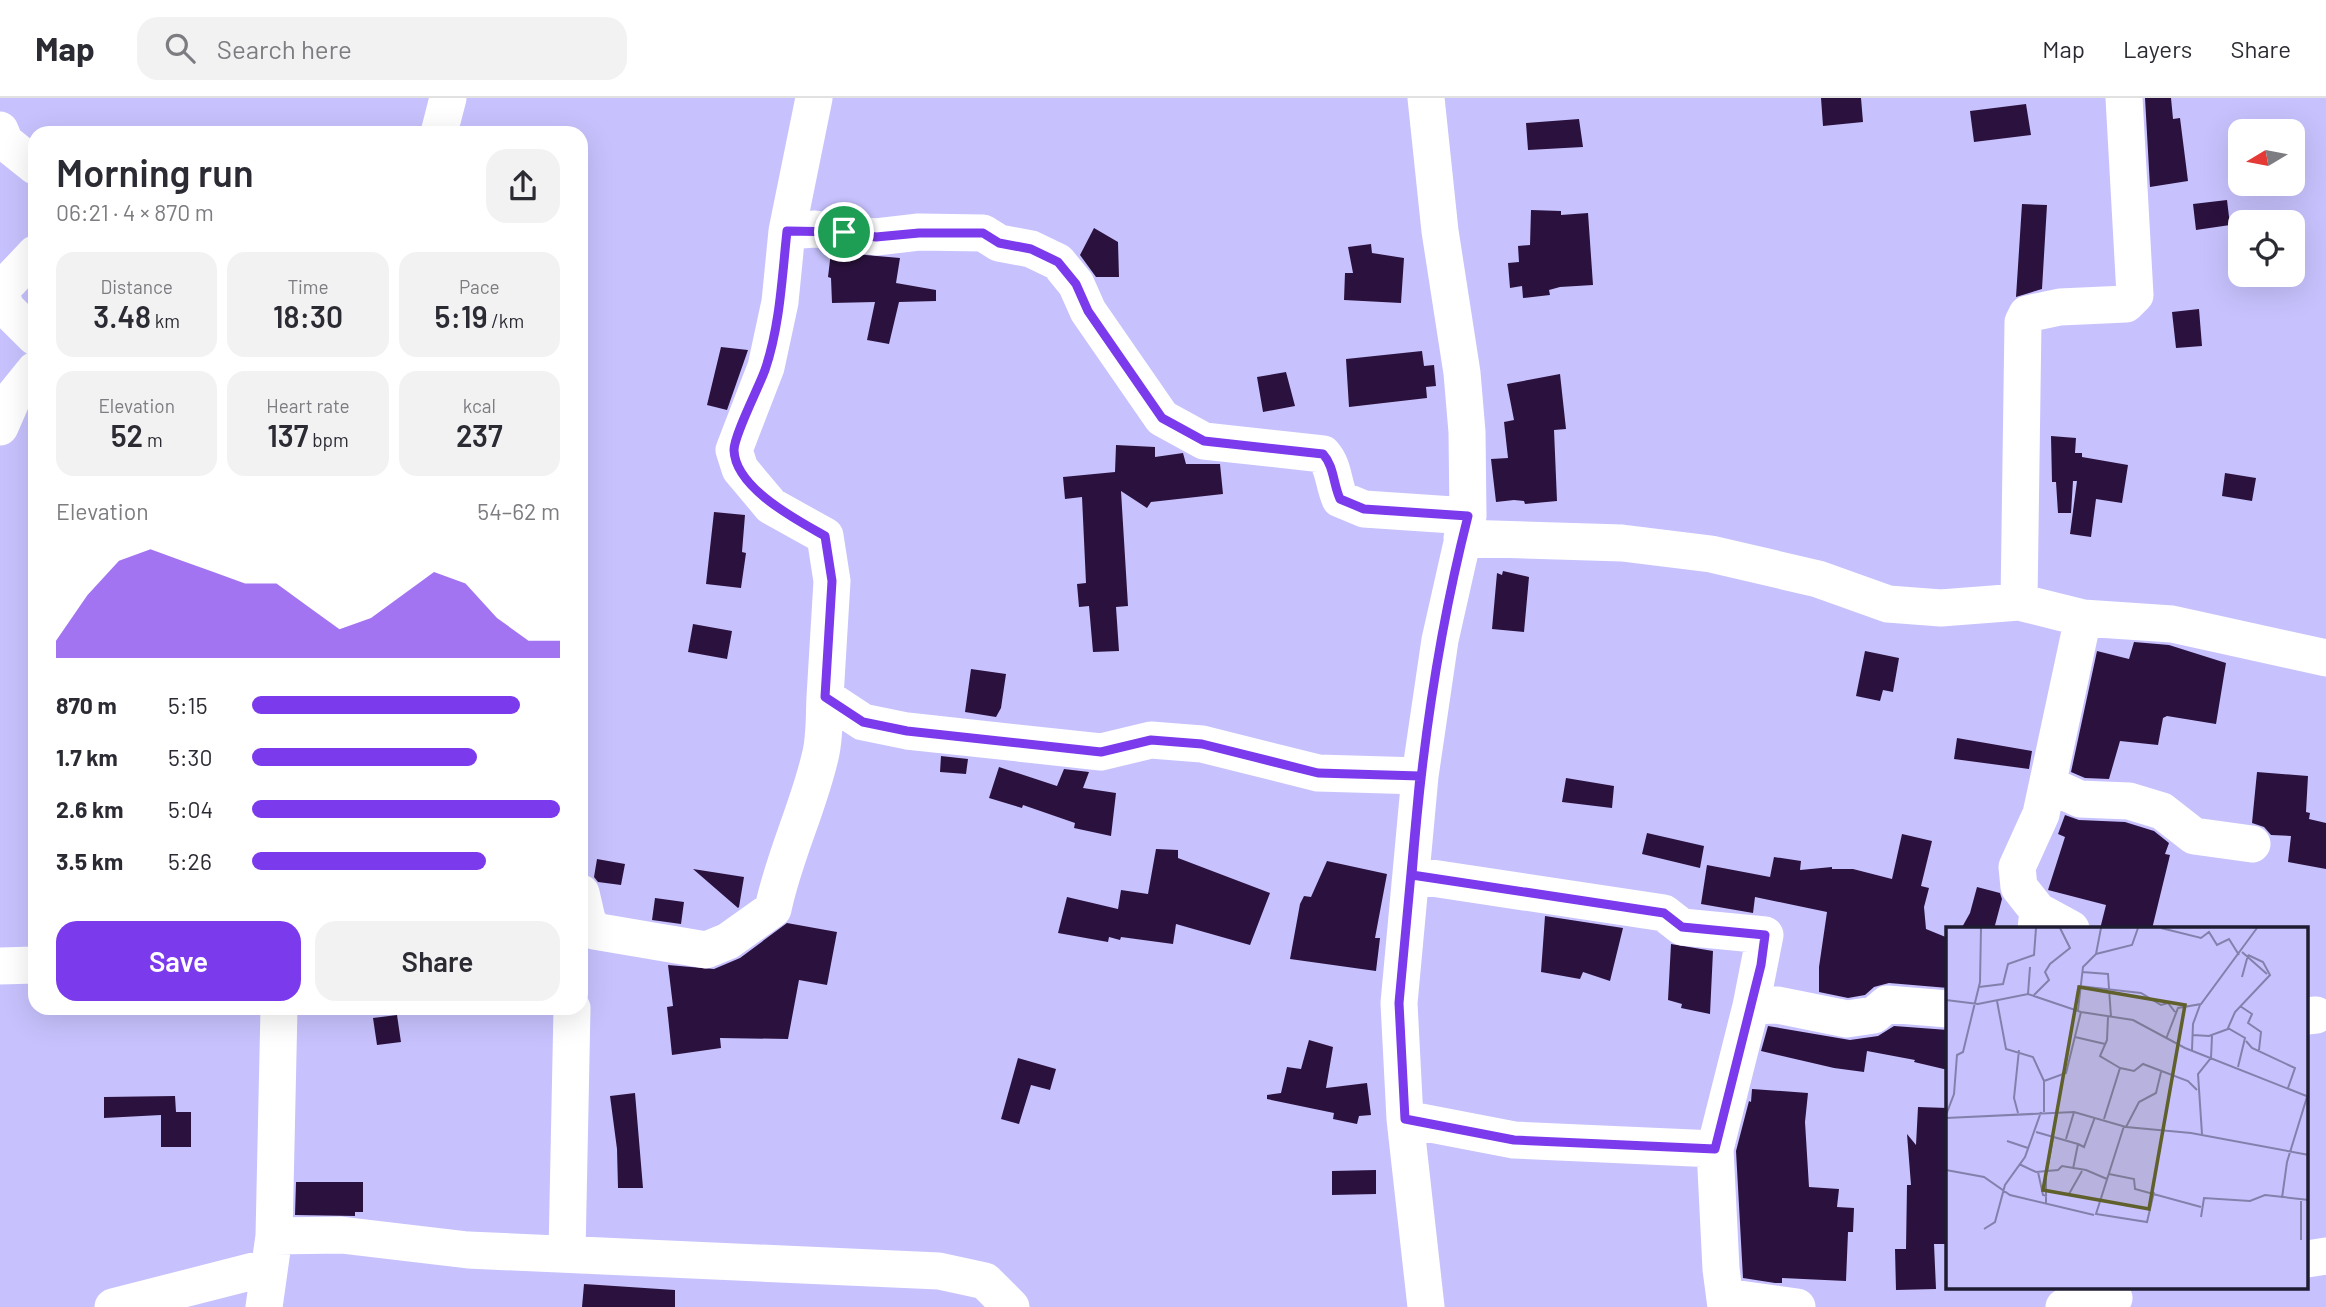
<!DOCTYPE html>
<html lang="en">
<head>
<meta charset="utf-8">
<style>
  :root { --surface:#fff; --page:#f2f2f3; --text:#2b2b33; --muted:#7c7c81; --line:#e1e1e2; --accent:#7c3aed }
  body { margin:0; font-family:Barlow,sans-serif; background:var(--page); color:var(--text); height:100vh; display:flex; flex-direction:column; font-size:26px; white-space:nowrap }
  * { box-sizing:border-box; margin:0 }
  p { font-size:23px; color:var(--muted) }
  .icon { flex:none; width:38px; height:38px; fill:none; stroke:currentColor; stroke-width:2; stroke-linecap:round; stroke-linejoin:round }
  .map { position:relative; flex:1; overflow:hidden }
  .sheet { position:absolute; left:28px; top:28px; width:560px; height:889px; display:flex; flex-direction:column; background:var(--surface); border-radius:21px; box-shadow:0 7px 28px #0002 }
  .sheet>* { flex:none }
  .needle { width:46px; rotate:260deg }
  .controls { position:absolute; left:2228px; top:21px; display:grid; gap:14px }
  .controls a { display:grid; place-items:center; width:77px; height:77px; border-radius:14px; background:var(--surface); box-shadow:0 7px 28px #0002; font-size:35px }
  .pin { position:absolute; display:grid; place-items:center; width:60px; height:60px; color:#fff; margin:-30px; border:4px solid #fff; border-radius:50%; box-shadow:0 2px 7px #0007 }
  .round { display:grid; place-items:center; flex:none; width:74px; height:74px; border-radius:21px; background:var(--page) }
  .overview { display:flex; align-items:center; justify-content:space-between; height:119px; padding:0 28px }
  h1 { font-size:38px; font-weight:600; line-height:52px }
  .metrics { display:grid; grid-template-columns:repeat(3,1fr); gap:10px; height:119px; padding:7px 28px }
  .metrics div { display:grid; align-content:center; border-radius:18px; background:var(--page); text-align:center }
  .metrics b { font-size:30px; font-weight:600 }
  .metrics small { font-size:19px; font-weight:400 }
  .metrics p { font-size:19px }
  .chart { height:196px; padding:14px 28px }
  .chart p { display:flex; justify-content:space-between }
  .chart svg { width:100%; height:126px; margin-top:7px; fill:var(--accent); opacity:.7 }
  .button { display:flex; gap:14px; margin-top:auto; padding:14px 28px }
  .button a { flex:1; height:80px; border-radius:21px; background:var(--accent); color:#fff; font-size:28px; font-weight:600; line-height:80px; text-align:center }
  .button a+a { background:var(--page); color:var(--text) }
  ul { padding:0 28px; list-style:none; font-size:23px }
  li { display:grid; grid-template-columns:112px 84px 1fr; align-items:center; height:52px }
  li i { height:18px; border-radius:9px; background:var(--accent) }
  header { display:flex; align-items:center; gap:42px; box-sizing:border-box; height:98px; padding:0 35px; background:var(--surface); border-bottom:2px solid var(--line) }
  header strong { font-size:33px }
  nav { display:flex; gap:38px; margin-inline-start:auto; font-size:24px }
  .search { width:490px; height:63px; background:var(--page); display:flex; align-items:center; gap:18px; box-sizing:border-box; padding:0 24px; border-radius:21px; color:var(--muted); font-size:26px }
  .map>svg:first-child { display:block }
  .building { fill:#2b123e }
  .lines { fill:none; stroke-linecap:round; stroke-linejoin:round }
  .minor { stroke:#fff; stroke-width:37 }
  .route-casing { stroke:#fff; stroke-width:14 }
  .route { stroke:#7c3aed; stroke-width:9 }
  .inset-road { fill:none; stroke:#8480ac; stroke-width:2 }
  .view { fill:#60602d; fill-opacity:0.15; stroke:#60602d; stroke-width:3.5 }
  .inset-edge { fill:none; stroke:#1f1c32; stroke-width:3.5 }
</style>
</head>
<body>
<header>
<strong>Map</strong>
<div class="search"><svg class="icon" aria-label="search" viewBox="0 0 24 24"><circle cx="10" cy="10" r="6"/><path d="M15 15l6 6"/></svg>Search here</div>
<nav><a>Map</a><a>Layers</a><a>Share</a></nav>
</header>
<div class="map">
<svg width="2326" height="1209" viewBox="0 0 2326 1209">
  <rect width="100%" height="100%" fill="#c7c2fd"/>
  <path class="building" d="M1821,0h40l2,24 -40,4z
    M2145,0h26l2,21 7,-1 8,63 -38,6z
    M2026,6l5,31 -57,7 -4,-31z
    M1579,21l4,28 -55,3 -2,-27z
    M2227,102l3,25 -34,5 -3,-26z
    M2022,106l25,1 -5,84 -26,8z
    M1531,112l30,1v4l27,-2 5,72 -33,2 -11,3 1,5 -27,3 -1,-12 -12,2 -2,-25 11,-1 -1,-16 12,-1z
    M1094,130l24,14 1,35h-23l-16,-22z
    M1371,146l1,9 32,5 -3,45 -57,-3 1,-27h8l-5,-26z
    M831,154l69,6 -4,25 40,7v11l-37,1 -10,42 -22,-4 8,-38 -43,1 -1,-25 -3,-1z
    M2199,211l3,37 -26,2 -4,-36z
    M721,249l27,3 -21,60 -20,-5z
    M1422,253l2,15 10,-1 2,21 -10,1 1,11 -78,9 -3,-48z
    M1286,274l9,34 -32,6 -6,-35z
    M1560,276l6,55 -12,1 3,71 -32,3 -1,-3 -10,-1 -18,2 -5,-43 17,-1 -4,-36 10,-2 -7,-36z
    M2051,338l25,2 -1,15h7v4l46,8 -6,38 -26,-4 -5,38 -21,-3 7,-53h-4l-2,32h-13l-2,-31h-4z
    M1116,347l39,2v10l28,-4 3,11h34l3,30 -72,8 -4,6 -26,-17 7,115 -12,1 3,44 -26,1 -4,-46 -10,1 -2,-23 9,-1 -4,-86 -17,2 -2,-22 52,-5z
    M2225,375l31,5 -4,23 -30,-5z
    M714,414l31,3 -3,37 4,1 -5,35 -35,-4z
    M1503,473l26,6 -5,55 -32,-3 5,-56 5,2z
    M693,526l39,7 -5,28 -39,-7z
    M2134,544l35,3 57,18 -10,61 -49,-8 -4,2 -5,27 -38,-4 -11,38 -24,-1 -14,-6 26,-121 32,8z
    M1865,553l34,7 -6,34 -10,-2 -3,11 -24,-5z
    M971,571l35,5 -5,34 -5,9 -31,-5z
    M1957,640l75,13 -3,18 -75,-10z
    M941,658l27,3 -2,15 -26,-2z
    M999,669l58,19 7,-17 25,3 -6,16 33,5 -5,43 -37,-8 1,-5 -52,-18 -1,3 -33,-10z
    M2257,674l51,4 -2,36 4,1 -1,6 17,4v46l-38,-7 3,-26 -20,-1 -7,-8 -12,-4z
    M1566,680l48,8 -2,22 -50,-6z
    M2065,717l14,5 46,2 29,9 15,12 -4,11 5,1 -18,74h-52l6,-24 -58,-15 17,-53 -7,-3z
    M1647,735l57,13 -4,22 -58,-14z
    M1902,736l30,7 -11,45 8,2 -5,19 2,22 22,9v50l-59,-5 -15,4 -9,8 -17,3 -29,-6v-25l8,-55 -72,-15 -2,16 -52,-9 6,-39 63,12 4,-20 27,4 -1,9 32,-3v2h21l39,10z
    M1156,751l22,1v8l92,35 -20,52 -74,-21 -3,20 -52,-7 -1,3 -11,-3 -1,5 -50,-9 9,-36 51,12 3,-19 27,4z
    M597,761l28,5 -4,21 -23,-3 -4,-5z
    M1327,763l60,13 -12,64h5l-4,33 -86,-12 10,-55 4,-8 7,1z
    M693,771l51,8 -5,30 -1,1z
    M1977,789l23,6 2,6 -8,30h-33l9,-16z
    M655,800l29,4 -3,22 -29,-4z
    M1545,818l78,12 -13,53 -27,-9 -3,7 -39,-7z
    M787,825l50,9 -10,53 -28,-5 -11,59 -68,-1 1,10 -49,7 -5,-48 6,-1 -5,-41 46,4 26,-11z
    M1671,846l42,7 -3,63 -29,-6 1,-4 -14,-4z
    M397,917l4,27 -24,3 -4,-27z
    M1768,928l82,14 28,-4 16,-10 54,4v40l-34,-8 1,-2 -48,-9 -3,21 -30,-4 -73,-17z
    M1309,942l24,7 -7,41 41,-5 4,32 -12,1 -2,8 -24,-5 1,-6 -67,-14v-4l14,-2 6,-26 14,2z
    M1018,960l38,11 -6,21 -19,-5 -12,39 -18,-5z
    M1752,991l56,4 -3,29 4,65 30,2 -2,18 17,1 -1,24h-5l-2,49 -64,-3v5h-7l-32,-5 -7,-127 13,-50 2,1z
    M635,995l8,95h-25l-1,-39 -7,-53z
    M175,998l1,16h15v35h-30v-32l-57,3v-21z
    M1918,1009l30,1v136h-14l2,45 -40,1 -1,-41h11l1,-64h4l-4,-51 9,11z
    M1376,1072v24l-44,1v-24z
    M296,1084h67v30h-8v4l-60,-1z
    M584,1186l91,6v17h-93z"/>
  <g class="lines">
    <path class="minor" d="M814,0l-27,133 -7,71 -14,65 -32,83 6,19 31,37 54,30 7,45 -7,116 38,25 44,9 194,21 50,-12 51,4 116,29 102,3
      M1426,0l14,133 22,142 5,59 1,84 -28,124 -20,136 -21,227 6,116 21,188
      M0,32l5,12 30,24
      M439,35l9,-35
      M787,133l28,-2 61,8 43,-5 64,1 16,10 32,6 27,13 18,22 12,27 74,107 42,23 119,13c11,12 10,29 17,45l24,10 104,7
      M35,156l-34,36 4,17 30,30
      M0,329l13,-30 22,-27
      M1462,440l160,5 89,11 107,25 70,25 53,4 78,-6 64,16 89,6 154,34
      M2019,504l4,-280 4,-8 33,-7 66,-3 9,-9 -11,-197
      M2049,687l31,14 49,2 33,10 32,25 58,8
      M1412,777l252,38 18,14 83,8 -14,71
      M581,795l6,26 7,12 112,19 22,-9 45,-32c11,-53 35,-100 47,-152 5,-18 4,-40 5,-60
      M2038,813l33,18
      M2036,831l2,-18 -19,-24 -2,-20 24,-53 42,-196
      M0,868l35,-1
      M2307,918l9,-1
      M1405,1021l109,21 201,9
      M274,1138l67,-1 127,15 471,21 46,10 26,26
      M567,1155l5,-245
      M2307,1161l19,-3
      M1725,1199l72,10
      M113,1209l156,-40
      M264,1209l10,-71 5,-228
      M1726,1209l-5,-38 -6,-120 36,-143 26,-1 70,14 27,-4 13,-11 61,5
      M2064,1209l50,-9"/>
  </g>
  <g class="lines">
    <g class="route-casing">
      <path id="route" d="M844,134l-57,-1c-5,46 -7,95 -22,139 -6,17 -31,65 -31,80 1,38 63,70 91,86l7,45 -7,116 38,25 44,9 194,21 50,-12 51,4 116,29 102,3 -21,227 6,116 109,21 201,9 46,-184 4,-30 -83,-8 -18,-14 -252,-38c9,-122 26,-241 56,-359l-104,-7 -24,-10c-7,-16 -6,-33 -17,-45l-119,-13 -42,-23 -74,-107 -12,-27 -18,-22 -27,-13 -32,-6 -16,-10h-64l-43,4 -32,-5"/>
    </g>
    <use href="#route" class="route"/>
  </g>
  <g transform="translate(1946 829)">
    <rect width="362" height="362" fill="#c7c2fd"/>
    <path class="inset-road" d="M215,1l40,10 8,-6 8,13 12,-6 10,16M296,25l25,22M150,27l36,-9 6,-17M136,45l26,2 3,43M296,50l6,-22M133,59l62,7 20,12 7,-2 7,9M33,60l24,-3 5,-20 26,-9 2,-27M82,67l2,-27M88,68l15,-15 -4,-8 5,-8 20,-16 -10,-20M0,73l32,4 50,-10 53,18 52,8 52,28 124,49M51,74l9,48 27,8 11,24M294,79l12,8 -4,9 13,9 -2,18M132,83l5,-43 13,-13 5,-26M162,90l-1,23 -7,16 20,12M247,108l16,1 19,-7M129,110l30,7M220,112l12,-31 23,-4 56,-76M300,114l6,7 43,20 -7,20M246,123l1,-26 7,-19M292,140l7,-29 -17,-10 7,-16 35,-37 -7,-13 -15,-7M98,185v-31l22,-8 15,-61M72,186l-4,-15 5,-48M0,188l8,-21 3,-39 6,-3 17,-70 1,-54M0,191l128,-6 52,15 65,6 118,22M158,192l16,-51 14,3 9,-7 45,17 9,9M178,199l-28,88 51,8 7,-30M180,200l13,-25 17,-9 5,-21M90,205l42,12 -5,25M256,207l-4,-60 13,-16 1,-22M120,212l8,-27M61,214l21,7M132,217l6,3 11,-30M73,237l17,8 22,-2 4,-4 24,4 21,9M0,243l38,7 26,18 84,20M101,244l6,-33M92,245l5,23 4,1M100,245v32M163,247l25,5 1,10 66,18M123,267l13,-23M336,271l5,-36 20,-65M355,272v41M255,290l3,-19 46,3 15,-6 44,5M38,302l11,-7 10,-37 20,-28 16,-45"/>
    <path class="view" d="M133,60l106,18 -36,204 -106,-19z"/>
    <rect width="362" height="362" class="inset-edge"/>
  </g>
</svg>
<div class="controls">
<a><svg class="needle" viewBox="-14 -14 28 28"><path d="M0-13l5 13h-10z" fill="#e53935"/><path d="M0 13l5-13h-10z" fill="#7c7c81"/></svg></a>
<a><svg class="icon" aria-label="locate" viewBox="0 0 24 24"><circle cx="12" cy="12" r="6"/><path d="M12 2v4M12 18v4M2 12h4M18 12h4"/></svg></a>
</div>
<div class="pin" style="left:844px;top:134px;background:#1e9e55"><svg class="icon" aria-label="arrive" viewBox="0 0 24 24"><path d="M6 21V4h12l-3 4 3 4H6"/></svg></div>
<section class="sheet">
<div class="overview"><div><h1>Morning run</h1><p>06:21 · 4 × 870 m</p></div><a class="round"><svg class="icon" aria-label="share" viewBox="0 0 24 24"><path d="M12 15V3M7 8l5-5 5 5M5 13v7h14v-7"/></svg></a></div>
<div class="metrics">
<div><p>Distance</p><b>3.48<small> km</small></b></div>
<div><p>Time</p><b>18:30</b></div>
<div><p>Pace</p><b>5:19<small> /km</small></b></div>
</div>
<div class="metrics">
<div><p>Elevation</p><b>52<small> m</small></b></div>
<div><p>Heart rate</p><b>137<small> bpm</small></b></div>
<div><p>kcal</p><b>237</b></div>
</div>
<div class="chart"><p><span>Elevation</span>54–62 m</p>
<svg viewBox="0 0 160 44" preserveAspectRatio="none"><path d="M0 44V38L10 22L20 10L30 6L40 10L50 14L60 18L70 18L80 26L90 34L100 30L110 22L120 14L130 18L140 30L150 38L160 38V44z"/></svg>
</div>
<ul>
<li><b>870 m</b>5:15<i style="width:87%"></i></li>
<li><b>1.7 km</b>5:30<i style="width:73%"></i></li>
<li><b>2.6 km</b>5:04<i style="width:100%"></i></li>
<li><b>3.5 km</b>5:26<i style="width:76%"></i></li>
</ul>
<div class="button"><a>Save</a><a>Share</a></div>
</section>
</div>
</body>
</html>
